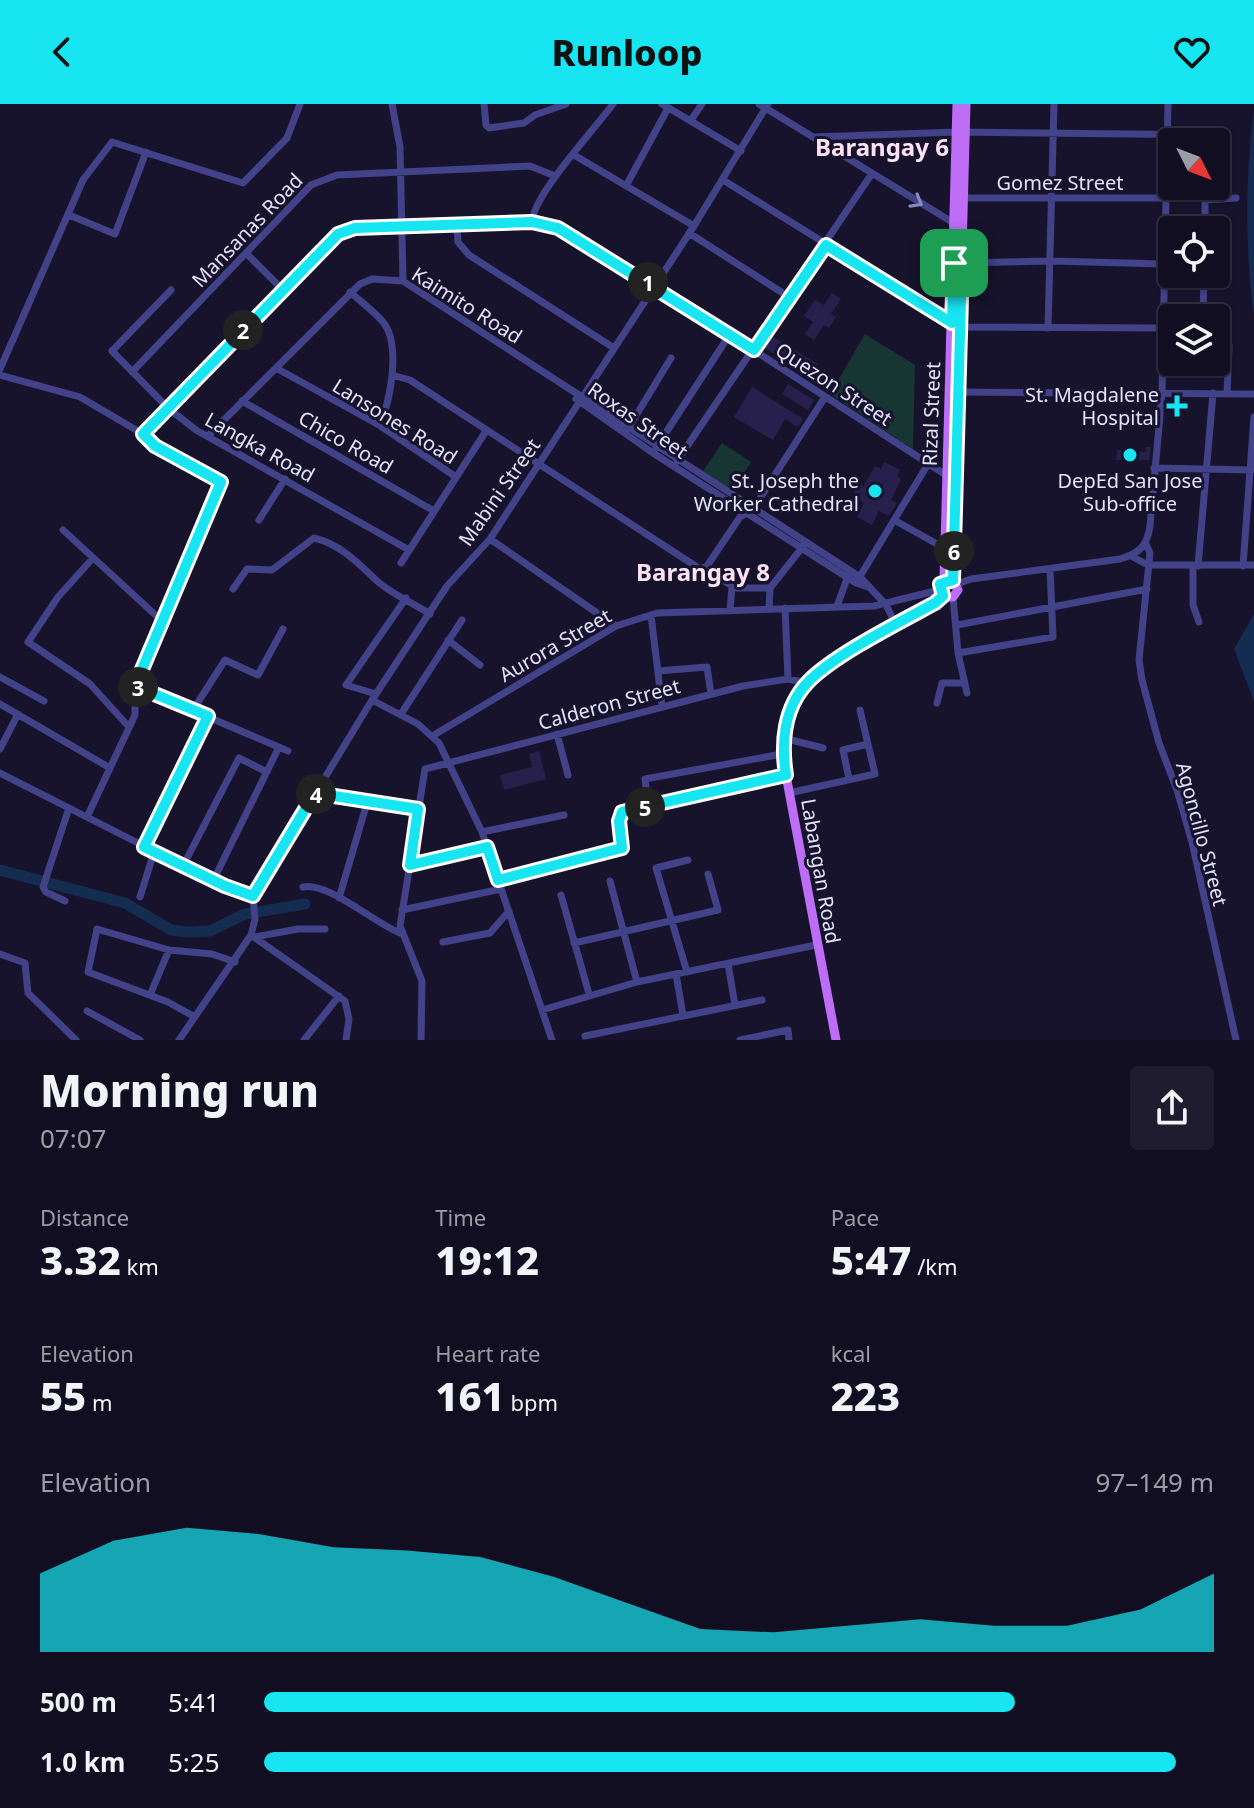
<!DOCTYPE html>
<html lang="en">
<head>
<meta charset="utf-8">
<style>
  :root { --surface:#110e21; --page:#1e1c2e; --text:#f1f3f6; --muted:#9c9ca5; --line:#302e3f; --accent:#17e5f2 }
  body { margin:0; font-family:"Noto Sans",sans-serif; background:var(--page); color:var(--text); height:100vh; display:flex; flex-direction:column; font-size:30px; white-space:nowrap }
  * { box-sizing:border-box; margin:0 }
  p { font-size:26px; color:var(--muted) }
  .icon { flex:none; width:44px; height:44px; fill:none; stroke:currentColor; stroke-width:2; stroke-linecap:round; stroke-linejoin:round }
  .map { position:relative; height:936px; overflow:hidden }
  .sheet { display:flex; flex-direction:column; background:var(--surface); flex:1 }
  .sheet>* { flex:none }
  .needle { width:52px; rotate:132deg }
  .buttons { position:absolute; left:1158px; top:24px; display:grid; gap:16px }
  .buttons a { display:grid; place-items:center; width:72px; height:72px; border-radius:8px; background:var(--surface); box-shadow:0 2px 6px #0004,0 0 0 2px var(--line); font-size:40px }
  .pin { position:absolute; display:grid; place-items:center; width:68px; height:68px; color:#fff; margin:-34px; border-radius:16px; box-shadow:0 4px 12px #0006 }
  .km { position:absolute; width:40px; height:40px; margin:-20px; border-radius:50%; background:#222; color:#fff; font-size:22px; line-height:40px; text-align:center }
  .round { display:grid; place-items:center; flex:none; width:84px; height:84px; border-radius:8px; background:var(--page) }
  .headline { display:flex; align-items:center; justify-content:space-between; height:136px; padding:0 40px }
  h1 { font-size:44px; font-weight:800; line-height:60px }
  .stats { display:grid; grid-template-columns:repeat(3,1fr); gap:12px; height:136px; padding:8px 40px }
  .stats div { display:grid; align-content:center }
  .stats b { font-size:40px; font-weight:800 }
  .stats small { font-size:22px; font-weight:400 }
  .stats p { font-size:22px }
  .chart { height:224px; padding:16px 40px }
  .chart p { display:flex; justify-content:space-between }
  .chart svg { width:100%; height:144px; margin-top:8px; fill:var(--accent); opacity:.7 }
  ul { padding:0 40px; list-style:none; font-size:26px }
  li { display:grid; grid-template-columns:128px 96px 1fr; align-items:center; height:60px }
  li i { height:20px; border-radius:10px; background:var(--accent) }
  header { display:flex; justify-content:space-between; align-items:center; height:104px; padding:0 40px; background:var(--accent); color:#111; font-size:36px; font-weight:800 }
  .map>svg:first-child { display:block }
  .green { fill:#173533 }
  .water { fill:#132c50 }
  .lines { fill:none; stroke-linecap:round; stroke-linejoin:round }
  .river { stroke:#132c50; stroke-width:11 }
  .building { fill:#27204c }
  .minor { stroke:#414288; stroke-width:7 }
  .major { stroke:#be6df7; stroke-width:9 }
  .oneway { stroke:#8989bd }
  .route-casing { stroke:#fff; stroke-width:16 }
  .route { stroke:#17e5f2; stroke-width:10 }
  .poi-dot { fill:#17e5f2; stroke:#17132c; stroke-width:3 }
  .labels { text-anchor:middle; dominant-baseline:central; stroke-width:6; stroke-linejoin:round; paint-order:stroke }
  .street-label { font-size:20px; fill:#e2e0fd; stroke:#17132c }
  .poi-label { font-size:20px; fill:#e2e0fd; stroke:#17132c; text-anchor:end }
  .quarter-label { font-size:24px; font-weight:bold; fill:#fde2f4; stroke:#17132c }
</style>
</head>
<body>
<header><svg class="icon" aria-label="back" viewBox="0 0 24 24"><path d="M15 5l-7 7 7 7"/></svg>Runloop<svg class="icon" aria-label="heart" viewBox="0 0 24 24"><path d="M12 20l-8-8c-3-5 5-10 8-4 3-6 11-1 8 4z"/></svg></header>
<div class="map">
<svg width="1254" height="936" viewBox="0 0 1254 936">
  <rect width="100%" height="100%" fill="#17132c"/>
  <path class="green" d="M865,230l50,31 -2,84 -83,-55z
    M722,339l29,19 -19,29 -29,-20z"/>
  <path class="water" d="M1254,8v204c-9,-64 -9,-141 0,-204z
    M1254,510v87l-20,-52z"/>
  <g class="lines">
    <path class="river" d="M0,766l125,33 46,27 17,2 22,-1 35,-17 60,-10"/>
  </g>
  <path class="building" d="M832,189l9,6 -10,15 5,3 -7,11 -5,-3 -10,15 -9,-6 8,-12 -9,-6 11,-16 9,5z
    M770,231l48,29 -8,11 -48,-28z
    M788,280l26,16 -6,10 -26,-16z
    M752,283l51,32 -5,8 -13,-8 -12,21 -39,-23z
    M1146,343h5l-2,13h-33l1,-10 29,2z
    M884,358l16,8 -3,6 4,3 -10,21 6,3 -8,13 -10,-5 -7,14 -15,-8 7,-14 -11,-8 6,-11 5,2 11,-20 6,3z
    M539,647l7,28 -42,11 -4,-15 32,-8 -3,-13z"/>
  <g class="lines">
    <path class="minor" d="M392,0l8,43 3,134
      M484,0l2,21 3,3 35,-5 11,-8 31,-11
      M662,0l79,47
      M759,0l198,121
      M691,16l11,-16
      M813,33l144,-5 265,3
      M574,51l120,71
      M723,76l237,147 203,1
      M626,82l42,-78
      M960,94h206
      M69,111l46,19 31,-82
      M532,118c1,-27 62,-92 81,-118
      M457,121l1,17 11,13 145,93
      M1205,126v-30l31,-2
      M689,129l100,64
      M246,149l36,36
      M959,159l92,-2 113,3
      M171,186l-59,61 56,57 28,22 213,120
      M350,188c11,10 24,19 33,30 18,22 8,80 -4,103
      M1203,214l1,-44
      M1048,224l6,-224
      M1216,240l13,2 -2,47
      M276,264l103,57 77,52
      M0,265l83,-189 29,-38 131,41 44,-45 13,-34
      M132,268l179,-187 26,-10 193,-9 25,10
      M0,271l80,22 63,37 12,12 66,36 -86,204v29l-48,102
      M392,271l18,5 290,189 7,-3 33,-49 13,-8 72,-112
      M956,288l298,2
      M576,295l77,54 203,130 12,4
      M242,297l192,110
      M626,328l45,-74
      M143,330l195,-200 17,-6 177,-6 26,6 97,58 294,191
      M208,332l152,-152 12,-5 31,2 457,296 26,28 10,20
      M656,344l74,-114
      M677,357l194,-286
      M1154,364l98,2
      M259,416l26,-41
      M894,416l52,29
      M63,426l99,91
      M490,435l126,87
      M1146,440l4,9 -11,107 3,20 17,63 18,47 15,52 44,198
      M1131,452l17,9h106
      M93,454l-35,39 -30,45 62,42 39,43
      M401,459l85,-132
      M1193,462v39l6,17
      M1198,462l15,-173
      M1243,462l11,-149
      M703,465l33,19h34
      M859,474l69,-114
      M957,480l14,-5 149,-20c20,-6 27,-13 30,-33l12,-133 6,-289
      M233,485l14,-20 25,1 42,-32c26,6 44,25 62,42 15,14 37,23 54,34
      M953,493l5,56 9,40
      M837,502l11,-30
      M785,504l3,71
      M769,505l1,-21 35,-44
      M730,507l2,-25
      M651,511l11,91
      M957,521l190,-36
      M448,536l32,25
      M958,549l95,-16 -3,-68
      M658,567l49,-4 4,27
      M0,573l44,24
      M135,582l153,65
      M376,590l-30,-9 60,-87
      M372,596l46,24 21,19 43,89 70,208
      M937,599l5,-20h22
      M0,600l110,64
      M193,606l32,-50 33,15 25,-46
      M401,610l61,-94
      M557,630l11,41
      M434,631l182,-109 41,-13 217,-7 65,-16
      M783,634l40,10
      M0,645l18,-35
      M0,669l213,108 40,15
      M849,675l-6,-29 25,-6
      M315,689l103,16
      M789,689l86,-19 -15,-64
      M648,702l-3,-27 137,-25
      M482,728l82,-17
      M144,743l64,-131
      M410,761l77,-18
      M183,762l56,-108 28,14
      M498,776l124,-32 -3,-27 3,-9 164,-37
      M213,777l66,-134
      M610,777l27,101
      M303,783c26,-5 71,36 97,46
      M561,791l28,99
      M253,792l119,-196 75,-114 43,-47 204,-313 74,-122
      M140,793l14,-45
      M339,794l28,-95
      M65,797l-19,-9 -3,-5 26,-79
      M402,806l99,-21
      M251,831l94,66 4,18 -3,21
      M254,833l44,-8h27
      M443,838l47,-9 19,-22
      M574,839l144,-33 -10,-36
      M0,850l25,9 3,30 48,47
      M728,860l7,41
      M687,868l-31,-104 32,-8
      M676,870l7,41
      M150,891l19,-45
      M542,906l95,-28 179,-37
      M87,907l53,29
      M195,913l-27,-15 -80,-30 9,-43 72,21 43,4 23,8
      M585,932l177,-36
      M179,936l72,-105 4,-16 -2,-23
      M304,936l35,-44
      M421,936l1,-59 -22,-55 25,-157 318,-83 45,-7 19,4
      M740,936l48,-10 1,10"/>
    <path class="major" d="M953,476l-13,4 -1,6 6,7h8l5,-7 -5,-10 13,-476
      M944,477l13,-477
      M836,936l-54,-286c2,-29 10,-59 33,-78l128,-80"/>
  </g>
  <defs><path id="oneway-chevron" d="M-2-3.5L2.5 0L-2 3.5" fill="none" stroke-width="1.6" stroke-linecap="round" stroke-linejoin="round" transform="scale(2)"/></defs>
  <use class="oneway" href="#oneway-chevron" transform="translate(917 98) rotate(30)"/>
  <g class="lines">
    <g class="route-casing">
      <path id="route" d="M532,118l26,6 196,122 72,-105 126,78 2,-60h8l-9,317 -13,4 3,12 -8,7c-35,19 -101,52 -127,79 -24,25 -27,61 -22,93l-164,37 -3,9 3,27 -124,32 -11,-33 -77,18 8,-56 -103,-16 -62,103 -28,-10 -81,-39 64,-131 -73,-30 86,-204 -66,-36 -12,-12 195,-200 17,-6z"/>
    </g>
    <use href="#route" class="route"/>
  </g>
  <g class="poi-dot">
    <path d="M1173 290h8v8h8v8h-8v8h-8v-8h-8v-8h8z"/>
    <circle cx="1130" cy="351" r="8"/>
    <circle cx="875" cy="387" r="8"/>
  </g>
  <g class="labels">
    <g class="street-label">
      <text x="1060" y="78">Gomez Street</text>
      <text transform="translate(247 126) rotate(-46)">Mansanas Road</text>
      <text transform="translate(467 201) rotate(32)">Kaimito Road</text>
      <text transform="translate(834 280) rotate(33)">Quezon Street</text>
      <text transform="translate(931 310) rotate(-88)">Rizal Street</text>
      <text transform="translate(638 316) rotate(35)">Roxas Street</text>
      <text transform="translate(395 317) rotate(32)">Lansones Road</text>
      <text transform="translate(346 338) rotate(30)">Chico Road</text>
      <text transform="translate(260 343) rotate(29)">Langka Road</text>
      <text transform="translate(499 388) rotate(-55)">Mabini Street</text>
      <text transform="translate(555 541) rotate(-30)">Aurora Street</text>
      <text transform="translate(609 600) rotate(-15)">Calderon Street</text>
      <text transform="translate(1202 730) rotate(75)">Agoncillo Street</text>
      <text transform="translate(821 767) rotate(80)">Labangan Road</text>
    </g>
    <g class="poi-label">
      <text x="1159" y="290">St. Magdalene<tspan x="1159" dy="23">Hospital</tspan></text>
      <text x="859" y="376">St. Joseph the<tspan x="859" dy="23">Worker Cathedral</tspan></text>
      <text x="1130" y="376" text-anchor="middle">DepEd San Jose<tspan x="1130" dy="23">Sub-office</tspan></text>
    </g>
    <g class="quarter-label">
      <text x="882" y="42">Barangay 6</text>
      <text x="703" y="467">Barangay 8</text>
    </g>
  </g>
</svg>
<div class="buttons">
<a><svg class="needle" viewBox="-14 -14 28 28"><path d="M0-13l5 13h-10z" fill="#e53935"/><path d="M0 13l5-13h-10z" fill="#9c9ca5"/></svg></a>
<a><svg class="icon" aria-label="locate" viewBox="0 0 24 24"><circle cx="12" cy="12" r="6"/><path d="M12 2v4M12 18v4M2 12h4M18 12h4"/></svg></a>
<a><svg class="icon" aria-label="layers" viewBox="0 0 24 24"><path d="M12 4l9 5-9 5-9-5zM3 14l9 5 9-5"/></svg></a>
</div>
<div class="pin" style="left:954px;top:159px;background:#1e9e55"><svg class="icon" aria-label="arrive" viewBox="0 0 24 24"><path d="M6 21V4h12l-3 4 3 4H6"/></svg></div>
<b class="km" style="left:648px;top:178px">1</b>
<b class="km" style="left:243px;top:226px">2</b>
<b class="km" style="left:138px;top:583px">3</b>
<b class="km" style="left:316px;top:690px">4</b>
<b class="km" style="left:645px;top:703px">5</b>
<b class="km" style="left:954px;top:447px">6</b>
</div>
<section class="sheet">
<div class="headline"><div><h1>Morning run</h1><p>07:07</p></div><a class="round"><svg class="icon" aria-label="share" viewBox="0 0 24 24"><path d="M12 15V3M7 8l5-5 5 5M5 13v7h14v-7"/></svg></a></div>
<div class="stats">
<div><p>Distance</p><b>3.32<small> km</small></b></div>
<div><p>Time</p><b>19:12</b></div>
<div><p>Pace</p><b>5:47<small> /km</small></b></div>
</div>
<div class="stats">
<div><p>Elevation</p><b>55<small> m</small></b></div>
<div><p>Heart rate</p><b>161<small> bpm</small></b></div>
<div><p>kcal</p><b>223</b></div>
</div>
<div class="chart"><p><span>Elevation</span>97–149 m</p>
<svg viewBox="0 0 160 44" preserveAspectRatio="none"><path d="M0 44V20L10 10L20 6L30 8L40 12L50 13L60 15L70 21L80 29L90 37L100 38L110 36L120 34L130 36L140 36L150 31L160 20V44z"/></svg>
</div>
<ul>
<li><b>500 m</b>5:41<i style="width:79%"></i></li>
<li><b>1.0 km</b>5:25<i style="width:96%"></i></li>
</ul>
</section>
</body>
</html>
